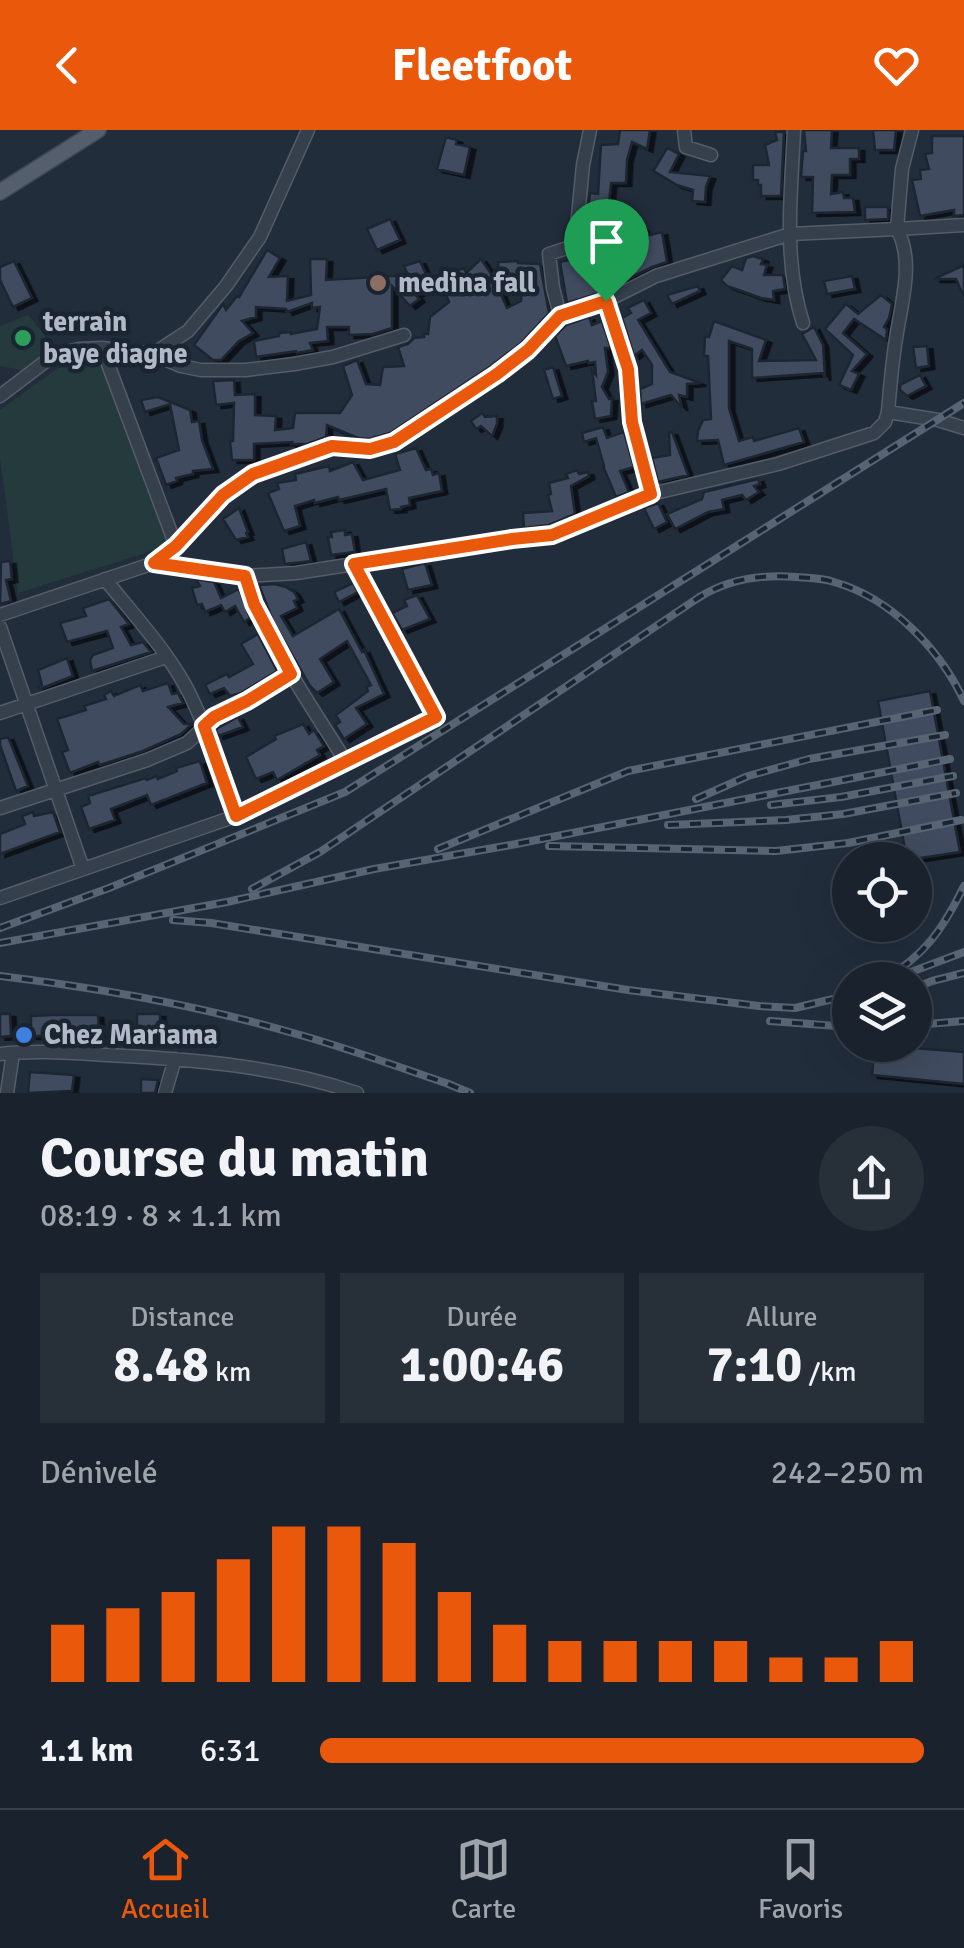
<!DOCTYPE html>
<html lang="fr">
<head>
<meta charset="utf-8">
<style>
  :root { --surface:#1a222d; --page:#272f39; --text:#f1f3f6; --muted:#9fa4aa; --line:#383f49; --accent:#ea580c }
  body { margin:0; font-family:Signika,sans-serif; background:var(--page); color:var(--text); height:100vh; display:flex; flex-direction:column; font-size:38px; white-space:nowrap }
  * { box-sizing:border-box; margin:0 }
  p { font-size:32px; color:var(--muted) }
  .icon { flex:none; width:55px; height:55px; fill:none; stroke:currentColor; stroke-width:2; stroke-linecap:round; stroke-linejoin:round }
  .map { position:relative; height:963px; overflow:hidden }
  .drawer { display:flex; flex-direction:column; background:var(--surface); flex:1 }
  .drawer>* { flex:none }
  .buttons { position:absolute; left:832px; top:712px; display:grid; gap:20px }
  .buttons a { display:grid; place-items:center; width:100px; height:100px; border-radius:50%; background:var(--surface); box-shadow:0 10px 40px #0002,0 0 0 2px var(--line); font-size:50px }
  .pin { position:absolute; display:grid; place-items:center; width:85px; height:85px; color:#fff; margin:-102px -42px; border-radius:50% 50% 50% 0; rotate:-45deg; box-shadow:0 0 10px #0007 }
  .pin .icon { rotate:45deg }
  .round { display:grid; place-items:center; flex:none; width:105px; height:105px; border-radius:52px; background:var(--page) }
  .summary { display:flex; align-items:center; justify-content:space-between; height:170px; padding:0 40px }
  h1 { font-size:55px; font-weight:800; line-height:75px }
  .figures { display:grid; grid-template-columns:repeat(3,1fr); gap:15px; height:170px; padding:10px 40px }
  .figures div { display:grid; align-content:center; border-radius:0px; background:var(--page); text-align:center }
  .figures b { font-size:50px; font-weight:800 }
  .figures small { font-size:28px; font-weight:400 }
  .figures p { font-size:28px }
  .chart { height:280px; padding:20px 40px }
  .chart p { display:flex; justify-content:space-between }
  .chart svg { width:100%; height:180px; margin-top:10px; stroke:var(--accent); stroke-width:6 }
  ul { padding:0 40px; list-style:none; font-size:32px }
  li { display:grid; grid-template-columns:160px 120px 1fr; align-items:center; height:75px }
  li i { height:25px; border-radius:12px; background:var(--accent) }
  header { display:flex; justify-content:space-between; align-items:center; height:130px; padding:0 40px; background:var(--accent); color:#fff; font-size:45px; font-weight:800 }
  .menu { display:flex; justify-content:space-around; align-items:center; height:140px; border-top:2px solid var(--line); background:var(--surface); font-size:28px; color:var(--muted) }
  .menu a { display:grid; justify-items:center; gap:5px }
  .menu .current { color:var(--accent) }
  .map>svg:first-child { display:block }
  .green { fill:#243a3d }
  .building { fill:#414c5e; stroke:#1d2633; stroke-width:2.5; filter:url(#shadow) }
  .lines { fill:none; stroke-linecap:round; stroke-linejoin:round }
  .minor-casing { stroke:#545c6a; stroke-width:15 }
  .major-casing { stroke:#3f4855; stroke-width:18 }
  .minor { stroke:#363f4c; stroke-width:12 }
  .major { stroke:#545e6d; stroke-width:15 }
  .rail-casing { stroke:#586374; stroke-width:8 }
  .rail { stroke:#1b2431; stroke-width:4; stroke-dasharray:11; stroke-linecap:butt }
  .route-casing { stroke:#fff; stroke-width:20 }
  .route { stroke:#ea580c; stroke-width:12 }
  .education-dot { fill:#8d6e63; stroke:#1b2431; stroke-width:4 }
  .leisure-dot { fill:#2e9e5b; stroke:#1b2431; stroke-width:4 }
  .shop-dot { fill:#3f7fe0; stroke:#1b2431; stroke-width:4 }
  .labels { text-anchor:middle; dominant-baseline:central; stroke-width:9; stroke-linejoin:round; paint-order:stroke }
  .poi-label { font-size:28px; font-weight:bold; fill:#b1b9c8; stroke:#1b2431; text-anchor:start }
</style>
</head>
<body>
<header><svg class="icon" aria-label="back" viewBox="0 0 24 24"><path d="M15 5l-7 7 7 7"/></svg>Fleetfoot<svg class="icon" aria-label="heart" viewBox="0 0 24 24"><path d="M12 20l-8-8c-3-5 5-10 8-4 3-6 11-1 8 4z"/></svg></header>
<div class="map">
<svg width="964" height="963" viewBox="0 0 964 963">
  <defs>
    <filter id="shadow"><feDropShadow dx="5.5" dy="3" stdDeviation="0" flood-color="#0009"/></filter>
  </defs>
  <rect width="100%" height="100%" fill="#222d3c"/>
  <path class="green" d="M28,185l28,34 -34,21 -22,-4v-40z
    M100,229l71,186 -153,48 -18,-135v-48l58,-42z"/>
  <path class="building" d="M620,0h30l-3,19 -15,-7 -5,18 -1,23h-15l-2,21 -20,-1 1,-10 8,1 3,-49 17,-1z
    M804,0h28l-1,18h28v11h-9v16h-18l-1,19 12,-2 1,6h9l2,14 -43,1 1,-36h-12l2,-26h3z
    M873,0h23l-2,20h-19z
    M775,2h9l-3,64h-20v-11h-3v-5h-5v-15h16l-4,-20 12,-5z
    M932,6h32v79l-10,1v-6l-34,6 -8,-36 9,-1 -1,-9 9,-1 -4,-15 7,-1z
    M446,7l11,3 -1,4 14,3 -6,28 -27,-6z
    M667,18l12,6 -9,18 40,4 -4,11 -1,15 -13,-1 1,-11 -16,-5 -25,-15h2z
    M865,77h23v12l-23,1z
    M629,84l20,21 13,-3 5,30 -15,5 -50,25 -35,11 -7,-41 35,-8 -5,-23 26,-5z
    M390,89l10,21 -23,10 -10,-21z
    M267,120l13,8 -11,19 19,-1 -1,25 24,-6 -1,-36h17l-1,21 82,-5 -4,-9 16,-5 12,27 -17,6 4,5 -9,7 -18,-20v42l-19,6 -24,1v-8h-22l1,14 -18,2 3,7 -16,3 -1,-2 -40,6 -2,-16 25,-5v-3l12,-1v2l26,-5 3,-22 -8,1v-5l-25,9 -1,-3 -30,-2v10l-14,4 11,12 -14,8 -18,19h-8l-19,-15 29,-41 3,6 11,-14 2,1z
    M753,126l10,3 -2,5 6,1 -3,10h19l2,14 -12,2 1,9 -13,-2 -34,-12 -6,-6 11,-14 10,4 4,-12z
    M481,129l14,21 12,28 14,-7 2,-25h-24l-1,-14 20,-1v2l22,1 9,49 -28,30 -30,23 -101,67 -21,6 -11,-1 -31,-13 -1,12 -19,7h-16l1,-2 -38,2v16h-22l-2,-19h3l1,-38 -18,2 -3,-24 21,-1 1,15 20,-1v21l21,1 -1,14 18,-2 2,-15h45l12,-18 -9,-29 14,-6 9,24 14,1 3,-18 21,-1 -6,-19 10,-3 6,-6 10,-1 -1,-3h5l2,-17 19,-15 -10,-25 25,-9 2,5z
    M14,131l18,37 -19,9 -13,-27v-13z
    M964,135v32l-8,-18h-22z
    M852,146l3,13 -28,5 -3,-13z
    M698,156l2,5 -28,13 -5,-9z
    M881,165l11,9 -3,14 -5,9 3,2 -1,11 -32,-21 -11,14 24,21 -15,17 7,3 -8,16 -12,-5 14,-30 -28,-26 21,-25 12,10z
    M644,170l7,13 -13,7 32,52 31,11 -14,1v13l-8,-2 3,13 -11,-13 -30,9 -1,-15 12,-5v-19l-10,-15 -8,6 -12,-38 9,-5 -3,-5z
    M589,187l3,8 10,-4 9,27h-6l3,24 -6,15 7,12 3,-1 -1,18 -16,3 -3,-18h4l-4,-31 4,5 -1,-13 -6,1 -1,-2 -22,5 -11,-30 11,-11z
    M714,191l52,19 -7,21 57,-1 -14,-26 12,-7 9,18 2,33 -2,-5 -71,5v-29l-23,-8v67l10,33 14,-4 1,4 45,-13 5,14 -80,23 -6,-25 -21,1 1,-10 5,-11 8,-1 -3,-63h-4l1,-19h4z
    M927,216l2,20 -13,2 -3,-21z
    M553,237l9,29 -9,3 -9,-29z
    M920,245l6,11 -19,10 -7,-6v-5z
    M158,267l32,13 2,12 7,-1 3,19 11,29 -20,2v3l-17,4 1,3 -11,4 -10,-27 23,-8 -9,-46 -25,8 -4,-12z
    M482,283l3,4 12,-1v8l-5,12 -11,-10 -5,3 -5,-8z
    M603,297l4,11 17,-6 10,35 -14,4 9,21 -13,5 -13,-31h1l-8,-28 -12,4 -2,-9z
    M669,302h3l16,43 -30,7 -6,-24 18,-3z
    M416,318l10,22 5,-1 2,6 6,-2 3,18 -33,7 1,7 -9,2v2l-11,1 -4,-21 -47,11 -1,-3 -23,6 -1,-3 -19,6 5,20 -16,5 -16,-38 11,-4 -2,-6 19,-3 -1,-6 34,-8 1,5 23,-9 10,18 37,-10 -5,-16z
    M577,340l2,4 9,-2 1,4 -18,10 4,28 -26,11 -25,3 -1,-15 29,-2 -4,-16 3,-1 -2,-11 19,-5 -2,-4z
    M758,349l2,5 -6,2 5,6 -13,8 -4,-5 -20,5 2,9 -16,3 -33,17 -8,-15 35,-15 2,-7z
    M658,373l9,19 -13,7 -10,-21z
    M239,378l9,24 -2,1 2,4 -12,3 -13,-21z
    M345,400v5l7,-1 3,18 -24,3 -3,-18h4l-1,-5z
    M306,412l5,19 -26,3 -3,-15z
    M10,431l2,18 -6,1 5,21 -11,3 1,-42z
    M425,433l7,22 -24,5 -6,-21z
    M196,449l18,3 7,16 18,-9 11,29 -6,4 -9,-16 -10,6 -4,-7 -16,7 -3,-8 -5,1 -5,-17 8,-2z
    M353,453l5,9 -19,10 -5,-10z
    M275,454l11,3 8,5 4,7 -4,2 3,7 -16,8 12,20 46,-27 23,43 2,-2 20,44 -28,14 11,16 -23,15 -9,-14 5,-3 -4,-7 32,-24 -2,-4 5,-2 -24,-44 -27,18 14,23 -17,11 -7,-7 -37,-65 -14,-36z
    M417,465l13,24 -28,11 -10,-17 15,-7 -3,-6z
    M109,469l20,25 -8,3 10,18 12,-3 8,10 -59,19 -2,-11 3,-5 20,-7 -6,-17 -40,11 -7,-19 26,-7 -3,-8z
    M258,504l19,37 -36,22 -11,3 -6,-8 -14,6 -5,-9 22,-11 2,3 24,-13 -12,-20z
    M67,528l6,18 -33,13 -2,-2 4,-2 -4,-15z
    M168,553l4,11 6,-1 5,10 -15,4 16,17h8l-11,10 -38,17 -43,14 -2,-3 -28,11 -8,-21 6,-2 -11,-31 29,-9 -2,-4 22,-7 -2,-4 7,-4 3,5 26,-11 3,6z
    M930,561l30,161 -53,8 -29,-159z
    M238,587l5,10 -25,9 -2,-7z
    M303,594l6,10 5,-4 10,16 -7,4 3,5 -43,25 -4,-8 -17,7 -10,-22 30,-18 -2,-3z
    M8,607l20,49 -12,5 -16,-46v-6z
    M200,631l7,22 -56,22 -4,-10 -36,14 4,11 -26,9 -8,-22 9,-4 -2,-7 58,-18 1,2 10,-4 1,3 19,-8 -1,-3z
    M33,682l1,4 19,-4 7,20 -60,22v-20l25,-10 -3,-8z
    M0,884h10l1,22 -11,1z
    M137,884h23v17h-23z
    M52,885h46l1,21h-68v-20z
    M875,915l89,7v32l-92,-9z
    M30,942l44,3 -2,16 -44,2z
    M141,949l17,1 -3,13h-14z"/>
  <g class="lines">
    <g class="minor-casing">
      <path id="minor" d="M684,0l2,17 25,8
        M794,0c-3,64 -11,131 9,193
        M606,171l22,68 4,53 19,72
        M560,186l-7,-28 -4,-34 21,-7 6,-10 7,-72 7,-35
        M102,218l74,198
        M153,224l35,-23 38,-45 34,-49 48,-107
        M0,266l54,-41 25,-6 23,-1 51,6 28,12 20,4h45l48,-6 39,-7 71,-22
        M888,282l50,8 26,8
        M154,433l91,13c21,67 64,126 101,186
        M354,434l158,-25 39,-4 100,-41 127,-30 96,-31 11,-11 3,-10c2,-24 4,-49 8,-73 5,-36 19,-77 1,-110l67,-4
        M105,449c27,34 59,68 80,106 22,41 35,88 51,131
        M0,485l154,-52 22,-17 47,-51 30,-21 79,-28 38,3 24,-7 103,-68 31,-24 32,-34 46,-15 50,-25 134,-42 107,-5 5,-60 10,-39
        M0,497l83,242
        M0,583l166,-56
        M0,678l147,-48 40,-17 28,-26 32,-16 44,-27
        M0,768l236,-82 201,-99 -83,-153 -58,9 -51,3
        M0,924c35,-4 72,-1 107,1 84,4 171,11 250,38
        M7,963l6,-40
        M165,963l10,-34"/>
    </g>
    <g class="major-casing">
      <path id="major" d="M0,62l98,-62"/>
    </g>
    <use href="#minor" class="minor"/>
    <use href="#major" class="major"/>
    <g class="rail-casing">
      <path id="rail" d="M696,669l52,-23 61,-17 136,-24
        M771,675l70,-8 112,-21
        M668,695l118,-5 57,-6 113,-21
        M549,716l227,5 72,-8 113,-23
        M438,719l190,-78 309,-61
        M252,759l68,-37 378,-254c30,-19 62,-24 98,-21 12,1 26,1 38,5 57,16 106,67 130,119
        M173,790l38,3 417,67 131,16 36,2 55,-13
        M0,798l109,-40 236,-96 619,-389
        M0,813l227,-41 147,-33 137,-24 439,-86
        M903,845l61,-23
        M0,846c99,12 197,29 293,57 52,14 102,33 153,50l24,10
        M882,850c42,-23 61,-51 82,-94
        M915,858l17,-7 32,-8
        M770,891l80,6
        M915,895l49,-4"/>
    </g>
    <use href="#rail" class="rail"/>
  </g>
  <g class="lines">
    <g class="route-casing">
      <path id="route" d="M606,171l22,68 4,53 19,72 -99,41 -40,4 -158,25 82,153 -200,99 -32,-90 10,-9 33,-16 44,-27 -37,-70 -9,-28 -91,-13 22,-17 47,-51 30,-21 79,-28 38,3 24,-7 103,-68 31,-24 32,-34z"/>
    </g>
    <use href="#route" class="route"/>
  </g>
  <circle class="education-dot" cx="378" cy="153" r="10"/>
  <circle class="leisure-dot" cx="23" cy="208" r="10"/>
  <circle class="shop-dot" cx="24" cy="905" r="10"/>
  <g class="labels">
    <g class="poi-label">
      <text x="398" y="153">medina fall</text>
      <text x="43" y="192">terrain<tspan x="43" dy="32">baye diagne</tspan></text>
      <text x="44" y="905">Chez Mariama</text>
    </g>
  </g>
</svg>
<div class="buttons">
<a><svg class="icon" aria-label="locate" viewBox="0 0 24 24"><circle cx="12" cy="12" r="6"/><path d="M12 2v4M12 18v4M2 12h4M18 12h4"/></svg></a>
<a><svg class="icon" aria-label="layers" viewBox="0 0 24 24"><path d="M12 4l9 5-9 5-9-5zM3 14l9 5 9-5"/></svg></a>
</div>
<div class="pin" style="left:606px;top:171px;background:#1e9e55"><svg class="icon" aria-label="arrive" viewBox="0 0 24 24"><path d="M6 21V4h12l-3 4 3 4H6"/></svg></div>
</div>
<section class="drawer">
<div class="summary"><div><h1>Course du matin</h1><p>08:19 · 8 × 1.1 km</p></div><a class="round"><svg class="icon" aria-label="share" viewBox="0 0 24 24"><path d="M12 15V3M7 8l5-5 5 5M5 13v7h14v-7"/></svg></a></div>
<div class="figures">
<div><p>Distance</p><b>8.48<small> km</small></b></div>
<div><p>Durée</p><b>1:00:46</b></div>
<div><p>Allure</p><b>7:10<small> /km</small></b></div>
</div>
<div class="chart"><p><span>Dénivelé</span>242–250 m</p>
<svg viewBox="0 0 160 44" preserveAspectRatio="none"><path d="M5 44V30M15 44V26M25 44V22M35 44V14M45 44V6M55 44V6M65 44V10M75 44V22M85 44V30M95 44V34M105 44V34M115 44V34M125 44V34M135 44V38M145 44V38M155 44V34"/></svg>
</div>
<ul>
<li><b>1.1 km</b>6:31<i style="width:100%"></i></li>
</ul>
</section>
<nav class="menu">
<a class="current"><svg class="icon" aria-label="home" viewBox="0 0 24 24"><path d="M3 11l9-7 9 7M6 9v11h12V9"/></svg>Accueil</a>
<a><svg class="icon" aria-label="map" viewBox="0 0 24 24"><path d="M3 6l6-2 6 2 6-2v14l-6 2-6-2-6 2zM9 4v14M15 6v14"/></svg>Carte</a>
<a><svg class="icon" aria-label="saved" viewBox="0 0 24 24"><path d="M7 4h10v16l-5-4-5 4z"/></svg>Favoris</a>
</nav>
</body>
</html>
